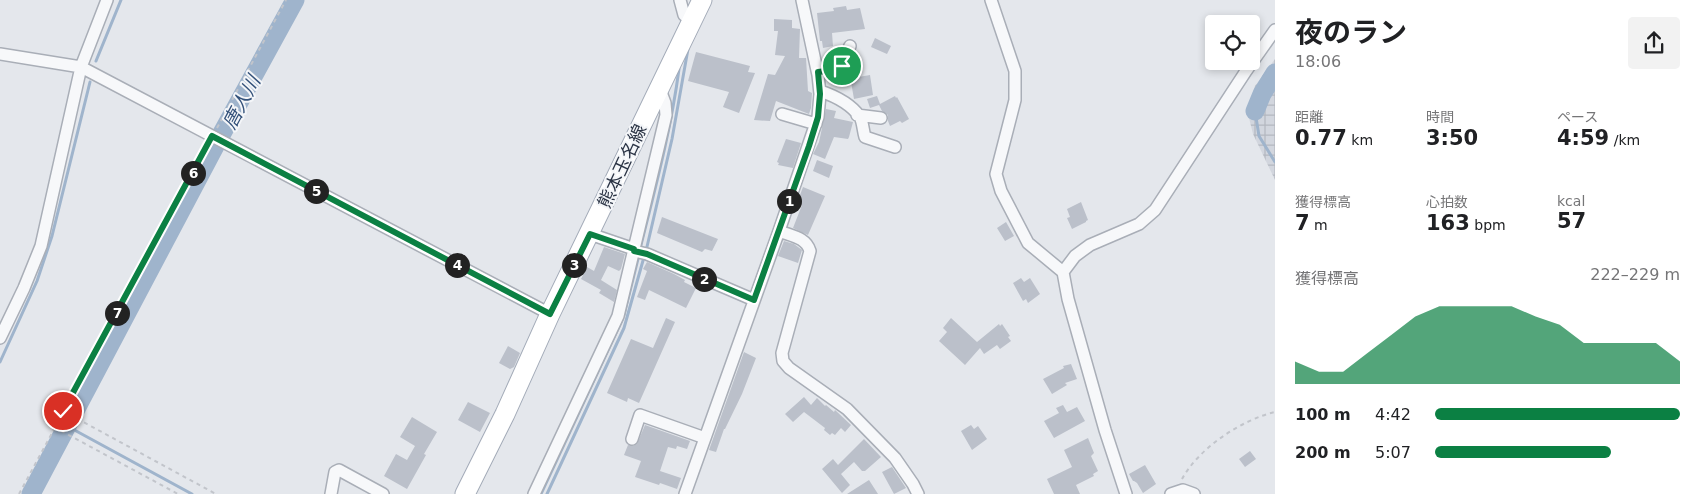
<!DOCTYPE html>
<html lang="ja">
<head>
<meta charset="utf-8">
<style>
  :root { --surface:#fff; --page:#f2f2f2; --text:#202124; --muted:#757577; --accent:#0b8043 }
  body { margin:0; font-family:"DejaVu Sans","Noto Sans JP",sans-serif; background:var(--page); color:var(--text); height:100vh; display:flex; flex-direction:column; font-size:19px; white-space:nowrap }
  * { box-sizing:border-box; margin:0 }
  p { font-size:16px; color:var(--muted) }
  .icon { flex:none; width:28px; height:28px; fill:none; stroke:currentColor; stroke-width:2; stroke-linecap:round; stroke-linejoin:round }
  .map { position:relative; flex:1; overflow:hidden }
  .panel { display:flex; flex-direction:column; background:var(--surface); width:425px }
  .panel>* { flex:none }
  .fabs { position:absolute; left:1205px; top:15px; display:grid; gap:10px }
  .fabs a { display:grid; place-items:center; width:55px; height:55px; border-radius:5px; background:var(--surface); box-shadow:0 2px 8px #0003; font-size:25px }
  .pin { position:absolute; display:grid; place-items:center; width:42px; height:42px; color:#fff; margin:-21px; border:2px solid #fff; border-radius:50%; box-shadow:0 1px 5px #0007 }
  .km { position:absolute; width:25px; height:25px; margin:-12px; border-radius:50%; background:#222; color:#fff; font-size:14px; line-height:25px; text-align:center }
  .round { display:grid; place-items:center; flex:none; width:52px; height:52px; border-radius:5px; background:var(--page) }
  .headline { display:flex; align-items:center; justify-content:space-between; height:85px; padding:0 20px }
  h1 { font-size:28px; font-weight:700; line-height:38px }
  .metrics { display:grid; grid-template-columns:repeat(3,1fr); gap:8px; height:85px; padding:5px 20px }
  .metrics div { display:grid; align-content:center }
  .metrics b { font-size:21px; font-weight:700 }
  .metrics small { font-size:14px; font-weight:400 }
  .metrics p { font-size:14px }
  .chart { height:140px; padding:10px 20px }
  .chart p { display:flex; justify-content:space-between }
  .chart svg { width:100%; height:90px; margin-top:5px; fill:var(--accent); opacity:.7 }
  ul { padding:0 20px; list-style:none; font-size:16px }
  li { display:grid; grid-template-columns:80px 60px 1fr; align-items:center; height:38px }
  li i { height:12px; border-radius:6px; background:var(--accent) }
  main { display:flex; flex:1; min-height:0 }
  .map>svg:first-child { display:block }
  .industrial { fill:url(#industrial-grid) }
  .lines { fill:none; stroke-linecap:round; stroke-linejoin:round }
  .stream { stroke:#9fb4cc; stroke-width:3 }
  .river { stroke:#9fb4cc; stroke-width:19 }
  .building { fill:#bbc0ca }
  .minor-casing { stroke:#a9aeb7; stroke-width:14 }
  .primary-casing { stroke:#a3abb8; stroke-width:21 }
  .path { stroke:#c2c5cb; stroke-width:2; stroke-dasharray:4 4; stroke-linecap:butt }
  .minor { stroke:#f7f8fa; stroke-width:11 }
  .primary { stroke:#fff; stroke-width:19 }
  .route-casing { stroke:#fff; stroke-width:10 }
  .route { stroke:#0b8043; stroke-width:6 }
  .labels { text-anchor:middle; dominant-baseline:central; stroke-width:4; stroke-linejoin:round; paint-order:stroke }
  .street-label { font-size:18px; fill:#2b3445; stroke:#f4f6f9 }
  .water-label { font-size:19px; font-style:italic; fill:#34527a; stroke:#f4f6f9 }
</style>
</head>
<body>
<main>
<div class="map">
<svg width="1275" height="494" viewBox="0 0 1275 494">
  <defs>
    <pattern id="industrial-grid" width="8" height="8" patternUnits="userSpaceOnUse" patternTransform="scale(1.25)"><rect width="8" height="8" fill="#d2d6de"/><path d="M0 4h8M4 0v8" fill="none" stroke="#b4b8c0"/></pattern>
  </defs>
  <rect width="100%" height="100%" fill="#e4e7ec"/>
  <path class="industrial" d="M1275,59v121l-22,-46 -5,-20 7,-28z"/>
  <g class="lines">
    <path class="stream" d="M96,61l25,-61
      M1255,111l4,25 16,26
      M640,249c15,-60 31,-119 39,-180
      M646,251l26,-112 16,-90
      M624,315l15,-60
      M0,362l37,-81 15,-45 38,-154
      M67,426l125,68
      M541,494l81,-174
      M547,494l77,-166 20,-71"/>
    <path class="river" d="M1255,111l7,-17 13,-21
      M31,494l184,-348 80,-146"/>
  </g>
  <path class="building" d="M846,6l1,4 13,-2 5,21 -33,4 1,13 -10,2 -1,-7h-2l-3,-28 17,-2 -1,-3z
    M774,19l18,1v8l8,1 -1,29h7l2,33 4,2 -1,15 -2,6 -33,-13 -6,20 -16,-1 14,-46 7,1 10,-19 -10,-1 3,-24h-4z
    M875,38l16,8 -4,8 -16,-7z
    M696,52l54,14 -2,6 7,1 -16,40 -16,-6 6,-15 -41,-11z
    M870,75l3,20 -19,4 -3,-17h3l-1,-4z
    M877,96l3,8 15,-8 1,2 1,-1 12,22 -7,4 -2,-2 -10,5 -2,-5v-6l-6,-4 -3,-6 -9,3 -3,-9z
    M826,109l10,2 -2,7 19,4 -4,15 -1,2 -14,-2 -9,22 -12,-5 6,-12z
    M786,139l15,4 -8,25 -15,-3 1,-2 -2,-1z
    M817,160l16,6 -4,12 -16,-7z
    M803,187l22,9 -17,39 -15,-7 9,-23 -5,-2z
    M1081,202l7,18 -2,1v1l-14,7 -5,-11 3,-1 -3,-8z
    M662,217l56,22 -6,12 -7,-2 -3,3 -45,-19z
    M1006,222l8,14 -9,5 -8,-13z
    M784,241l10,3 8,6 -4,13 -20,-7z
    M604,247l21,7 -4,15 -2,2 -11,-5 -7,14 16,10 -3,12 -15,-9 2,-3 -20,-11 6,-12 7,4z
    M647,262l27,12 11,6 -1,2 12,6 -10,20 -37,-18 -4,10 -8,-3 10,-26 -4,-2z
    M1021,278l3,4 6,-4 10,16 -12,9 -2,-4 -3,2 -10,-18z
    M666,318l9,4 -36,81 -11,-5 -1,4 -20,-9 24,-54 22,9z
    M951,318l26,24 22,-18 1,2 2,-2 8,12 -2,1 3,4 -11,8 -3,-4 -13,9 -4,-6 -15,17 -26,-24 8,-9 -4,-4z
    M508,346l12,7 -6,14 -4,2 -11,-6z
    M744,352l12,6 -14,36 -17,35h-1l-8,23 -7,-2z
    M1071,364l6,15 -12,4 2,2 -15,9 -9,-15 21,-11 -1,-2z
    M804,397l7,8 6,-7 8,8 1,-1 8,7 1,-2 16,15 -6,7 -4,-4 -6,7 -3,-2 -2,2 -6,-5 1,-2 -21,-16 -11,10 -8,-8z
    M468,402l22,11 -10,19 -22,-12z
    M1063,405l4,7 10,-5 8,14 -31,17 -10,-17 15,-8 -3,-5z
    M412,417l25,15 -13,22 2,1 -19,34 -23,-13 12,-22 11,6 8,-14 -15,-9z
    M645,425l45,16 -3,8 -10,-3 -1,3 -8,-2 -8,24 21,7 -4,11 -17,-6 -1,2 -24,-8 6,-16 -17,-6 4,-10 5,1 4,-2z
    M971,425l3,4 4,-3 9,13 -15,11 -11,-19z
    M1088,438l6,15 -3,3 7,15 -5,3 1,2 -18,9 4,9h-26l-7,-15 25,-12 -8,-17z
    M864,439l17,18 -16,14h-3l-8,-9 -13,12 9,11 -8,8 -20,-24 11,-10 5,6z
    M1250,451l6,8 -11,8 -6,-8z
    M1145,465l11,19 -13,9 -6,-10 -3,-2h-1l-4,-7z
    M892,467l14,21 -12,6 -12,-22z
    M869,480l9,14h-31z"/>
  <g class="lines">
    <g class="minor-casing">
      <path id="minor" d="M680,0l4,15 8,5
        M991,0l24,71v29l-19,74 5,17 27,52 35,29 5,27 37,131 21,64
        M0,54l81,13 469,247
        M818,72c24,-3 22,-4 32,-26
        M820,91c15,5 31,13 40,26 3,5 3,14 5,20l30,10
        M782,114l34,10
        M857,115l24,3
        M779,231c12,5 27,6 31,20l-28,102 1,8 6,7 58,41 48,49 18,26 5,10
        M590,234l44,15
        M634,251l13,3 107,46
        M1063,272l12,-16 15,-11 49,-21 16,-14 91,-139 29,-41
        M0,338l24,-50 17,-42 40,-179 26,-67
        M632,439l8,-24 65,23
        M331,494l4,-22 4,-2 44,24
        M534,494l84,-178 48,-201 -1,-12 -6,-16
        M685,494l94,-263 39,-114 2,-23 -2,-19 -16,-75
        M1171,494l12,-4 11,4"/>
    </g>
    <g class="primary-casing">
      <path id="primary" d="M465,494l40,-80 45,-100 152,-314"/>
    </g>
    <path class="path" d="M217,128l69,-128
      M63,411l153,83
      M54,427l124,67
      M1182,479c17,-31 59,-59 93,-67
      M19,494l189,-349"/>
    <use href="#minor" class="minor"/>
    <use href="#primary" class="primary"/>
  </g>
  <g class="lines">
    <g class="route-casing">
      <path id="route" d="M63,411l149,-275 338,178 40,-80 44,15v2l13,3 107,46 55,-154 9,-29 2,-23 -2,-22 16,-2 8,-4"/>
    </g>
    <use href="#route" class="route"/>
  </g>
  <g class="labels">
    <g class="street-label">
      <text transform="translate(622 166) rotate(-65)">熊本玉名線</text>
    </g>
    <g class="water-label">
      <text transform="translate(241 102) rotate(-62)">唐人川</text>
    </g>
  </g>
</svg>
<div class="fabs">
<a><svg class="icon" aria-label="locate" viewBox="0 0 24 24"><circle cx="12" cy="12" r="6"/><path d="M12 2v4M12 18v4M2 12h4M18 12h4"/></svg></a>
</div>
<div class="pin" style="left:842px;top:66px;background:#1e9e55"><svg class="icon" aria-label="arrive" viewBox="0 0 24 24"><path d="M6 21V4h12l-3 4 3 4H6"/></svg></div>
<div class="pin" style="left:63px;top:411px;background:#d93025"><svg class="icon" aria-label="check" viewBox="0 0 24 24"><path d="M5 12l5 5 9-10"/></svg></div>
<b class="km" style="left:789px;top:201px">1</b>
<b class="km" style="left:704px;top:279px">2</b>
<b class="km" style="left:574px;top:265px">3</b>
<b class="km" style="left:457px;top:265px">4</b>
<b class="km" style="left:316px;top:191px">5</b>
<b class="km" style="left:193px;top:173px">6</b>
<b class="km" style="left:117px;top:313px">7</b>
</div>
<section class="panel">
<div class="headline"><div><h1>夜のラン</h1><p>18:06</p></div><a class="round"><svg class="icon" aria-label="share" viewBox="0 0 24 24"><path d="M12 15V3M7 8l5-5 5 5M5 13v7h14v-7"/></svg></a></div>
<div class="metrics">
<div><p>距離</p><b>0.77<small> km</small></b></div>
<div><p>時間</p><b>3:50</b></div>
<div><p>ペース</p><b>4:59<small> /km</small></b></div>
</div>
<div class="metrics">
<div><p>獲得標高</p><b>7<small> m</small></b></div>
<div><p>心拍数</p><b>163<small> bpm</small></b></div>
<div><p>kcal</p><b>57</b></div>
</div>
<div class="chart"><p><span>獲得標高</span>222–229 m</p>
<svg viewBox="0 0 160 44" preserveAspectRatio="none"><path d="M0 44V33L10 38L20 38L30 29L40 20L50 11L60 6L70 6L80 6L90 6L100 11L110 15L120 24L130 24L140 24L150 24L160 33V44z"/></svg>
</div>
<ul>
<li><b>100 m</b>4:42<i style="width:100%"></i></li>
<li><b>200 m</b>5:07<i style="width:72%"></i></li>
</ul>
</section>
</main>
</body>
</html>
